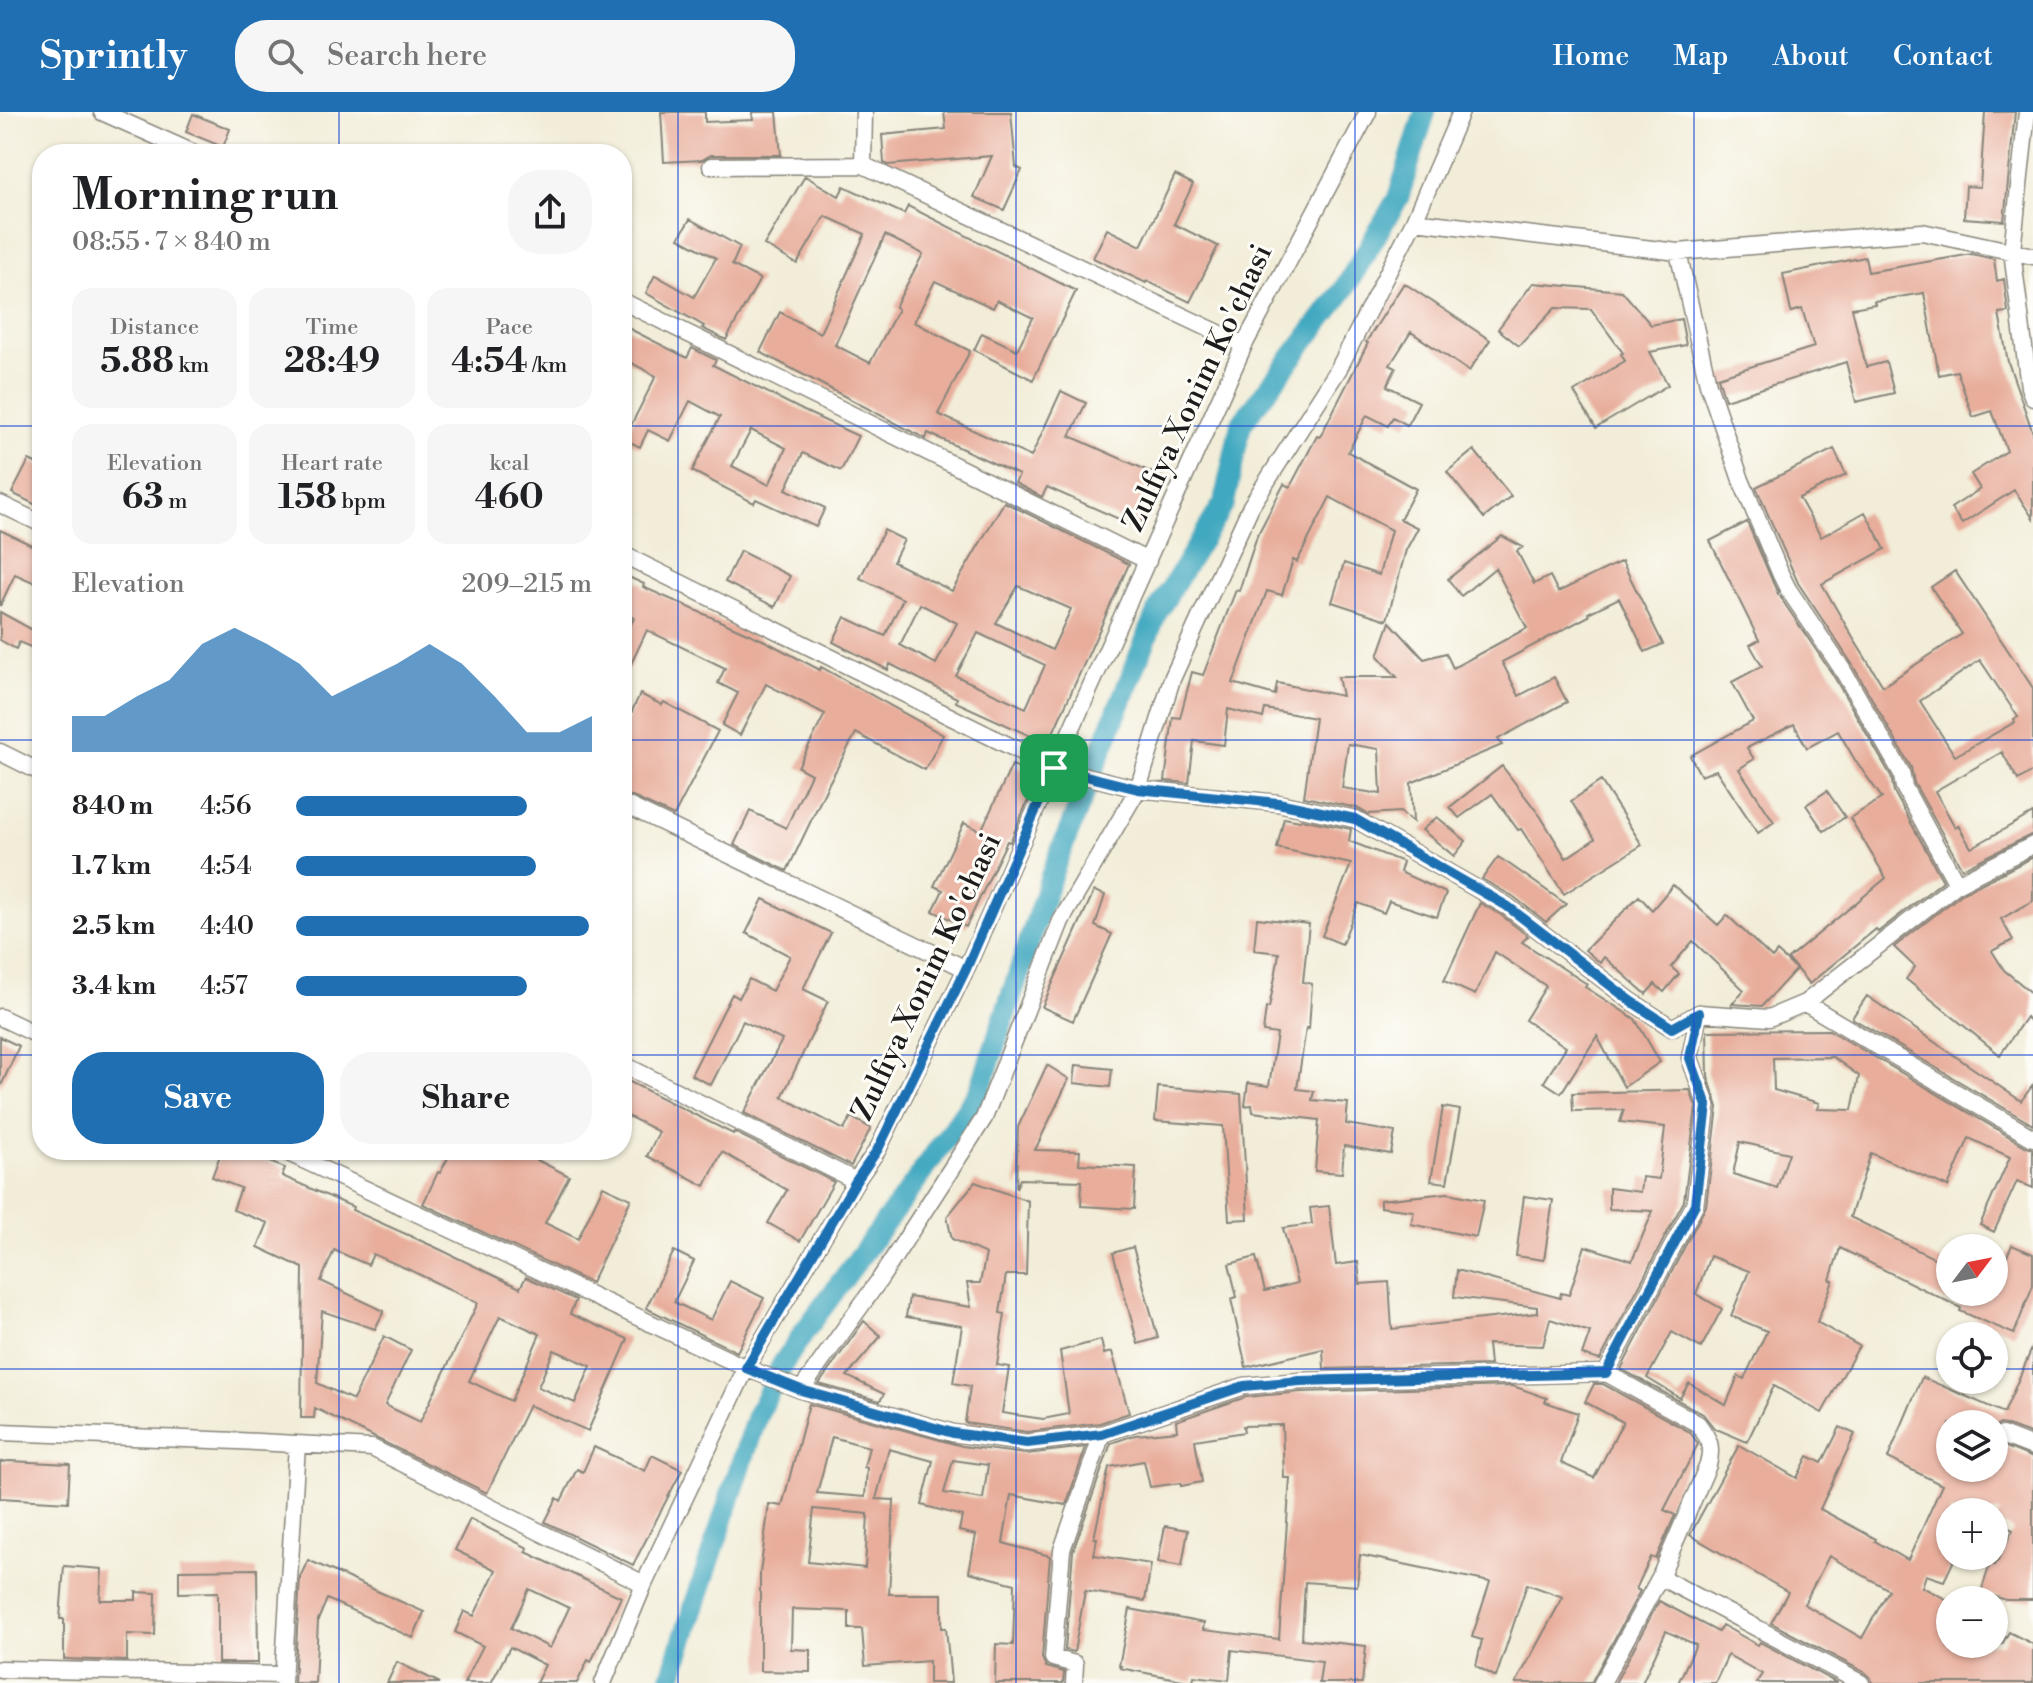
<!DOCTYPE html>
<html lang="en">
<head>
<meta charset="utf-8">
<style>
  :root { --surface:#fff; --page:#f6f6f6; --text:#202124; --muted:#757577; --accent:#1f6fb2 }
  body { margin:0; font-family:"Libre Bodoni",serif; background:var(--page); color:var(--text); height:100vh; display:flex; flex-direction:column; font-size:30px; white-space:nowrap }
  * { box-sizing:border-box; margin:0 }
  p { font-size:26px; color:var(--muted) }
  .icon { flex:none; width:44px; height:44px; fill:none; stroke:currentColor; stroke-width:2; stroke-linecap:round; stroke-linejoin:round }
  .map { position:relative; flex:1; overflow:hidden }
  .details { position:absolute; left:32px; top:32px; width:600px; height:1016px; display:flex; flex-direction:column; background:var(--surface); border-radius:32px; box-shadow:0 2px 6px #0004 }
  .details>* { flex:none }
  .needle { width:52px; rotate:58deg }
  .tools { position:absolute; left:1936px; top:1122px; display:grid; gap:16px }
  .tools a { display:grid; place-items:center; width:72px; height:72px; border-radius:50%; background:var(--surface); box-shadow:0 2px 6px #0004; font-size:40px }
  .pin { position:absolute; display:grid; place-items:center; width:68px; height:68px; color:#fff; margin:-34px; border-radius:16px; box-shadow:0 4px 12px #0006 }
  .round { display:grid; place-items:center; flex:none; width:84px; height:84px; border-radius:32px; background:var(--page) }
  .overview { display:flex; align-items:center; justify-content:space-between; height:136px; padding:0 40px }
  h1 { font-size:44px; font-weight:700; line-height:60px }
  .figures { display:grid; grid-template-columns:repeat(3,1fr); gap:12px; height:136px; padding:8px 40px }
  .figures div { display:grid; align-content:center; border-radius:20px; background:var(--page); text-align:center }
  .figures b { font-size:34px; font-weight:700 }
  .figures small { font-size:22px; font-weight:400 }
  .figures p { font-size:22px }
  .chart { height:224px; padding:16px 40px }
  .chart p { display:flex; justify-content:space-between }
  .chart svg { width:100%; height:144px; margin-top:8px; fill:var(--accent); opacity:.7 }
  .action { display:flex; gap:16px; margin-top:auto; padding:16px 40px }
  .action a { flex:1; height:92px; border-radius:32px; background:var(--accent); color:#fff; font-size:32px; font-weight:700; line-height:92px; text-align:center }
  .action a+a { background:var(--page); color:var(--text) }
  ul { padding:0 40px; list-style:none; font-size:26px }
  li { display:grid; grid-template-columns:128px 96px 1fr; align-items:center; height:60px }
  li i { height:20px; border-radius:10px; background:var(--accent) }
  header { display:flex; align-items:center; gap:48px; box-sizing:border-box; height:112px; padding:0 40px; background:var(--accent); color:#fff }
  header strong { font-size:38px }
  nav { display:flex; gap:44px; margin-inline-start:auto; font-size:28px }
  .search { width:560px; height:72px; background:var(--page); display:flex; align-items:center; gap:20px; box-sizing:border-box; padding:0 28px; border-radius:32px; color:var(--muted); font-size:30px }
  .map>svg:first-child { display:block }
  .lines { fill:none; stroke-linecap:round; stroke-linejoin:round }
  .canal { stroke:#40a8c0; stroke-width:22 }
  .building { fill:#e8ad9b; fill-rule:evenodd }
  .minor-casing { stroke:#87847a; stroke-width:19 }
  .minor { stroke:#fff; stroke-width:16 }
  .route-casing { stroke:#fff; stroke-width:16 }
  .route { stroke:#1f6fb2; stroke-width:10 }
  .grid { fill:none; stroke:#1d4ed8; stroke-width:2; stroke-opacity:0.55 }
  .labels { text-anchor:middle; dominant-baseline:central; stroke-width:6; stroke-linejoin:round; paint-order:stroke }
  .street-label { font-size:30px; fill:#1c1c1c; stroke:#fdfcf7 }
</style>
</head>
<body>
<header>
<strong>Sprintly</strong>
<div class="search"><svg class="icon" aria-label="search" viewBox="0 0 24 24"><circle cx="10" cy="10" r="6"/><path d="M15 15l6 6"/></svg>Search here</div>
<nav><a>Home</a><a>Map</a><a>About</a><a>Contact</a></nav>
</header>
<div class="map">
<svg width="2033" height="1571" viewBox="0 0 2033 1571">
  <rect width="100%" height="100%" fill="#fdfcf7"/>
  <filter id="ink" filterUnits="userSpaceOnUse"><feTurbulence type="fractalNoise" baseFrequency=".0125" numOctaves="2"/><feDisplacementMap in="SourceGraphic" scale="16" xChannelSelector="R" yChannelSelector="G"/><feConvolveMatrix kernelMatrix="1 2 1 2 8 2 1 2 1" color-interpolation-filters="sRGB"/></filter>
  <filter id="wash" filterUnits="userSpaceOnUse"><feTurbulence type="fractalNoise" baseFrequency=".006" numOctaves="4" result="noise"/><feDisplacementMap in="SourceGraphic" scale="32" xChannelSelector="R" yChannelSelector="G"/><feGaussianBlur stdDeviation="1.8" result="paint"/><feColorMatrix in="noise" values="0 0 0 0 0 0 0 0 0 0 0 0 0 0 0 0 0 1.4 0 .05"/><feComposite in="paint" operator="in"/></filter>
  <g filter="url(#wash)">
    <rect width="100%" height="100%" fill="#f2edd8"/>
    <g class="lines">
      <path class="canal" d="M669,1571l88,-267 25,-51 22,-33 109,-147 67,-95 72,-217 105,-261 67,-109 17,-79 102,-133 55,-93 27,-86"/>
    </g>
    <g id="blocks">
      <path class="building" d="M661,0h44v10l48,-2 -1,-8h25l4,43h-70l-9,5 -38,2z
        M944,0h67l5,55 6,3 -18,40 -30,-13 18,-41 -104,9 -4,-2 -2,-28 64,-6z
        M1985,0h30l-11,109 -40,-3 2,-32 14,1z
        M193,2l37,15 -7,18 -37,-15z
        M1175,63l18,9 -19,40 44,22 -28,56 -43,-21 -1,2 -53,-25 14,-29 34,17z
        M805,64l34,20 5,-10 60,28 4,-8 168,85 -43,89 -59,-30 8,-17 35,17 16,-32 -36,-18 -4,8 -58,-27 -21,41 56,29 -32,63 93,43 30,-66 25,12 -16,33 92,41 -23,51 -92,-41 -5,10 -27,-14 4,-8 -91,-42 -2,6 -166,-87 20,-40 40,21 45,-99 -40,-18 -28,48 -33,-19zM885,123l38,19 -28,53 3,2 -28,54 -35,-18z
        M690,107l50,28 -8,18 28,14 -34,61 -24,-12 2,-2 -58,-33 9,-18 39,22 22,-39 -37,-20z
        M1972,142l22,5 3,22 7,-2 4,33 -9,1 9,49 25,71v85l-19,-28 -52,34 -11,-16 29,-19 -9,-15 36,-23 -15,-40 -19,6 -16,-46 -18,4 -15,-82 -50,8 1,3 -23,4 14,59 20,-5 8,31 -38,9 -10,-40 -121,38 -7,-23 96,-30 -12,-38 -11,3 -8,-38 82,-17 3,15z
        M1404,171l86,57 -21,31 -58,-39 -21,33 6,3 -9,18 32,16 -12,23 -14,-8 -5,9 -21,-11 -19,37 68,37 -16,30 18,9 -12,22 -19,70 -55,-18 12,-39 35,12 12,-45 -61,-33 -33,65 -4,-2 -11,35 -15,-4 -34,92 42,12 2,-12 65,13 -4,-19h59l-19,-21 12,-34 34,37 22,-6 7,15 74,-40 -32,-60 -34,28 -13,-17 54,-43 21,11 -6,4 17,33 16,-8 8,16 64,-31 41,83 -18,8 -26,-54 -31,15 1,3 -87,46 17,34 35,-19 13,25 -69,37 4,6 -91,38 2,39 -13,-10 -32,2 -11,-6 -53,-11 11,-79 -50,-9 -2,9 -35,-9 -4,36 -30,-4 -5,42 -24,-2 8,-64 7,1 12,-46 11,3 33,-85 3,1 18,-55 27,-52 6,3 27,-51 3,1 48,-94 -2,-1zM1348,632l31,5 2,45 -39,-6z
        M1533,171l89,8 29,34 30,-6 5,26 -36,7 18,33 -72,43 -22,-36 51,-31 -4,-7 2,-1 -32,-44 -36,-1 -36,38 -21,-17z
        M622,213l65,33 5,-10 24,12 -3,5 91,46 54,25 -17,35 -38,-18 -17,36 39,19 -9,19 -60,-28 -2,4 -62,-32 28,-54 -30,-16 -20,40 -22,-11 -8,17 -16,-8 32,-63 -34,-18zM751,318l35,18 -17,37 -37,-19z
        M1834,337l12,26 -47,23 22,39 44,-25 20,37 -63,35 31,54 30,48 79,-52 -31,-47 24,-16 78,117v83l-15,9 -16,-28 -67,39 20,36 3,-2 13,23 62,-35v21l-71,35 -48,-86 -3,-16 -59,-103 -54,-81 -42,-96zM1980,548l38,57 -4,2 1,3 -60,34 -35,-55z
        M1474,338l37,46 -27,22 -37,-46z
        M29,348l13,6v42l-30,-15z
        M1004,390l125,62 -81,180 -92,-42 1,-4 -67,-34 -2,6 -55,-28 12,-25 40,19 18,-37 -43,-21 24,-48 20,10 -11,22 59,29zM1018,474l53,23 -19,41 -56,-27zM920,492l37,19 -21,41 -36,-19zM978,521l67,32 -19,43 -70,-32z
        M1747,410l31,72 55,81 58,101 3,16 49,89 -65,51 -2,-3 -67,55 -21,-25 98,-81 -36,-60 32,-20 -27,-38 -17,-29 -31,17 -13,-24 -47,24 7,11 -15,10 35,53 -16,11 -42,-63 -15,6 -11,-20 63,-35 -21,-39 30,-16 -12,-21 9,-5 -49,-99z
        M0,418l42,20v36l-27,-12 -15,32z
        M740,439l50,25 -15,31 -50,-25z
        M622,462l22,10 -1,3 122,54 55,29 1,-3 122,68 -18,35 -69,-37 -27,50 -42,88 -53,-26 16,-34 36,17 25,-54 -13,-7 27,-53 -59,-30 -26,51 -18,-10 16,-32 -20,-10 7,-15 -78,-38 -25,53v-40l12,-25 -12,-5z
        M0,500l42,23v17l-23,-10 -3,7 -16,-9z
        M640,582l22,11 2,-3 54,29 -44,85 -52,-24v-60z
        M1012,653l26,12 -28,65 -3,-1 -41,86 -33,-16 10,-21 -9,-4 30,-63 17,8z
        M1502,654l39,51 25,41 29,-19 -24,-38 30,-20 41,64 -78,49 -43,-65 -3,1 -26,-36 -33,24 -9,-11z
        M1827,679l18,26 -21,14 -18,-26z
        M1437,705l29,24 -12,15 -32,-26z
        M1284,706l16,3 1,-2 50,10 -2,12 54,21 -3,10 46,21 -9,24 -48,-16 -5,12 -26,-10 -16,41 -20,-8 29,-72 -74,-16z
        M1498,745l11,7 57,40 -20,18 -32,-25 -32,-18z
        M2033,745v44l-32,18 12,21 -21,11 12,19 29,24v31l-7,-8 -26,38 -94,-76 9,-12 -21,-20 69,-54z
        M1673,773l45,40 9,-10 45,43 5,-6 19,17 -34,37 -30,-2 12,-14 -51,-49 -22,26 8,7 -15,18 -9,-8 -9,10 -42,-37 -4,6 -15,-13 54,-54 13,14z
        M1094,779l11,4 -10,31 17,8 -39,87 -31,-14z
        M763,787l68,34 -28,56 25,12 -46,96 62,33 7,-13 20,11 -20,38 -107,-53 38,-73 -39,-19 -32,64 -20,-10 41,-81 7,4 10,-19 23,12 18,-35 -44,-23z
        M1480,791l21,12 27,21 -6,6 65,42 -2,3 50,32 25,43 -36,25 -27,-51 -36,57 -17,-11 22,-35 -41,-27 21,-34 -51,-34 -20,43 -31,-14z
        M1257,806l52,6 -6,58 9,2 -3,45 -3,-1 -9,61 17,2 -2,9 36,3 -2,21 49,8 -4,22 -47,-8 -2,27 -27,-2 4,-51 -66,-8 -1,-7 -7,1 3,-23 21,3 8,-52 -14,-2 3,-24h3l7,-36 3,-19 -25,-3z
        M1867,884l154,105 12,-16v40l-181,-107z
        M1829,918l198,117 6,2v39l-16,-7 -23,51 -14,-7 30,-68 -41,-19 -21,49 -77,-34 -21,64 100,49v26h44v-7l18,-40 21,9v31l-19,49 -54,-23 1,-3 -121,-60 -10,32 3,1 -16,41 42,24 -37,67 -48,-27 -27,56 -33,-14 -11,-14 -82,-45 85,-163 12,-99 -10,-31 -1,-45zM1833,945l26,19 -7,34 -35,-1 2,-6 -45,-13 -1,-32zM1740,1030l49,11 -12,35 -44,-14zM1710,1144l39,15 -18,45 36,15 -23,48 -6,-3 -12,29 -37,-22 -9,15 -33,-20 25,-46 29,16 21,-39 -26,-15z
        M0,925l19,9 -19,42z
        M1047,953l22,14 -34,71 45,1 -1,13 57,3 -2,42 -53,-3 1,-25 -62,-2 -4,9 2,-61z
        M1076,953l36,4 -2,18 -36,-4z
        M622,966l111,56 1,-2 100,50 -34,59 -32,-18 19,-33 -65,-38 -17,34 -58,-30 12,-24 -37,-19z
        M1158,975l83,7 7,125 -19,1 -6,-94 -68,-5z
        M1690,978l6,17 -12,94 -84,159 -18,-5 8,-23 -40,-13 -7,27 -55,-2 2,21 -166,4 -1,-20 -77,18 -15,-68 6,-2 -8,-33 27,-7 9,34 32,-8 -14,-55 29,-4 -2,-16 19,-2 7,59 22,-3 2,22 29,-2 3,47 145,-16v-6l-83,-10 3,-27 103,28 1,-5 8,2 16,-49 47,15 21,-50 -44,-2v-21l31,4 2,-15 17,2 6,-52 -45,-5 4,-12 -51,1 -1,-18z
        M1443,995l17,3 -13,73 -16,-2z
        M222,1038h16l47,18 -3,8 71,31 -1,3 85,38 83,40 6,-11 50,23 -6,14 58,25 -40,92 -59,-26 -42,88 -172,-85 -1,10h-13l2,-150 -45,-21 10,-24 -35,-13 8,-22 -29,-11zM334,1138l34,15 5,-11 39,17 66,32 -58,119 -35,-17 26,-55 -27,-14 -31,64 -36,-17 5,-72 53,18 9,-18 -63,-30zM500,1204l40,18 -29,67 -42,-20zM554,1238l37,16 -16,37 -37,-16z
        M452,1038h65l52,26 -24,47 33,16 25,-53 28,13 -40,84 -168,-79 15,-32 2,1z
        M975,1070l53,19 -2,74h-20l-6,38 5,1 -8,51 12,2 -7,46 41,6 26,-5 -9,-63 41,-11 3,14 8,-2 17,61 -29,10 -73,9 -62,-9 5,-37 -17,-3 9,-57 -56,-9 3,-20 62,10 -4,-24h13l6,-29 -34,-15 -5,-22z
        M1448,1081l36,7 -8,37 -65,-13 3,-13 -34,-4v-7z
        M1524,1084l29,4 -9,60 -28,-4z
        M1133,1135l25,91 -20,6 -25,-91z
        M674,1139l20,10 -20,41 37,18 19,-39 34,17 -27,54 -91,-44z
        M864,1209l17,15 -34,40 37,18 -4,7 -61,-17z
        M2033,1234v89l-28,-10 -5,-1 -6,4v-4h-44v44h44v-26l39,16v142h-27l-25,-8 9,-28 5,1 18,-35 -18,-9 5,-9h-50v44h6l-12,25 -18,-6 -4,12 28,14v43h52l7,-12 24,12v39h-161l-1,-5 -5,-5 -95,-50 17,-31 -98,-57 49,-90 58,33 11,-22 14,7 18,-36 15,7 -35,75 56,30 -1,2 33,19 34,-75 -54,-27 34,-81 82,36zM1829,1444l60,34 -27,48 -58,-34z
        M1594,1272h9l87,48 8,12 -34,66 11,5 -19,44 -5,-2 -15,32 4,2 -49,92h-75l47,-86 -36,-13 -31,93 -20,-11 6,-26 -10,-3 18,-55 -130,-27 -3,31 -52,-4 -3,57 64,7 -4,37h-43l3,-22 -90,-11 -3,30 -35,-4 -1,6 -73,-14 1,-2h-2l11,-57 74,14 -1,7 76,9 11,-161h-6l-2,-53 -39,1 1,6 -49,8 7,42 -21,4v-3l-31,4 -6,-26 -35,6 -15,71h3l-3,17 57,9 -6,37 -60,-10 -11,61 -9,-2 8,-99 38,-108 24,-8 42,-4 -1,-10 70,-24 55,-5 212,-6 34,12 -2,4 33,11 -17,50 33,15 29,-56 -38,-20z
        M809,1292l153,42 64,8 60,-7 -20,58 -55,-10 -8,48 47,13 -8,102 4,9 18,5 -1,11h-68l1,-39 17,1 2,-61 -46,-12 7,-37 -17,-4 3,-15 -40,-11 11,-44 -44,-12 -13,50 18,1 -5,94h53v34h4l5,55h-22v-22l-64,5 -3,-37h-13v-18l-57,-2 -1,40 19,1v22l-50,-1v-98l9,-69 13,2zM832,1325l37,10 -5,20 3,1 -2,29 -48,-4zM953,1348l35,5 -5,34 -39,-6zM814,1397l54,5 -3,54 -57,-6z
        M594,1335l51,24 7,-16 30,15 -49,95 -88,-43 12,-24 4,3 16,-32 6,3z
        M10,1349l60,3 -2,38 -68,-4v-36z
        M470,1407l58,29 -2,4 95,45 -30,65 -3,-2 -11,23h-41l9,-18 -35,-18 -19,36h-27l19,-37 -28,-14 9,-21 10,5 22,-46 -41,-20zM529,1477l40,19 -19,40 -39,-20z
        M1165,1414l23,4 -6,36 -24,-4z
        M308,1448l116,52 -11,26 -86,-39 -9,21 -3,63h-21l6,-106z
        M64,1454l38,3 -2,31h36v-8l20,1 -1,42 -28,-1v27l-63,-2v-40h-4z
        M257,1457l1,94h-40v-71l-39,1v-23z
        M1659,1489l59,31 4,-7 36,20 2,-3 77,41h-81l6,-9 -34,-19 -13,28h-37l18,-38 -30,-14 -24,52h-27z
        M397,1550l43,21h-53z"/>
    </g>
  </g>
  <g filter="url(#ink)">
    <use href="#blocks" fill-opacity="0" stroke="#87847a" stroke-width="2"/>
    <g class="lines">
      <g class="minor-casing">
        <path id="minor" d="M102,0l94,42
          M2027,0l-15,139 17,136 4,11
          M863,53l1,-53
          M711,54l152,-1 381,180
          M1414,109l264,31 244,-20 111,24
          M622,189l526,260
          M0,392l42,20
          M622,442l432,214 84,21 140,14 77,16 152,87 124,95 41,27 27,-15 70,5 36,-15 152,-119 -53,-97 -3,-15 -59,-103 -54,-80 -7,-14 -40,-95 -33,-96 -30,-132
          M0,640l42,21
          M622,691l344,166
          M1957,772l76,-39
          M1805,891l228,135
          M0,905l42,20
          M622,952l234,117
          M282,1038l464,218 55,22 152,43 74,10 75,-9 142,-48 56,-5 306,-8 89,-169 12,-98 -17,-48 9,-45
          M801,1278l79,-111 104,-161 77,-197 77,-132 34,-110 79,-173 87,-136 76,-149 47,-109
          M0,1320l238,9 134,7 272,136
          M2002,1323l31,12
          M1660,1465l201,106
          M0,1557l283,6
          M283,1571l14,-239
          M603,1571l41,-99 102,-216 110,-187 22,-32 88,-180 88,-201 190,-423 124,-233
          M1074,1571l1,-19 -22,-6 9,-108 40,-116
          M1602,1571l58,-106 48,-112c5,-19 1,-26 -10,-41l-92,-51"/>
      </g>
      <use href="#minor" class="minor"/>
    </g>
  </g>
  <g class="lines" filter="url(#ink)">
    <g class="route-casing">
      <path id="route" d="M1054,656l84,21 140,14 77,16 152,87 124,95 41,27 27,-15 -9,45 17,48 -12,98 -89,169 -306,8 -56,5 -142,48 -75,9 -74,-10 -152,-43 -55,-22 110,-187 22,-32 88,-180z"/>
    </g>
    <use href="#route" class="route"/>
  </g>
  <path class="grid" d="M339,0v42M678,0v1571M1016,0v1571M1355,0v1571M1694,0v1571M0,314h42M622,314h1411M0,628h42M622,628h1411M0,943h42M622,943h1411M339,1038v533M0,1257h1950M1994,1257h39"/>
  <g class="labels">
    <g class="street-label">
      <text transform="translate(1198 276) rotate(-65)">Zulfiya Xonim Ko'chasi</text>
      <text transform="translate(927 865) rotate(-65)">Zulfiya Xonim Ko'chasi</text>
    </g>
  </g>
</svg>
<div class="tools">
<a><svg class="needle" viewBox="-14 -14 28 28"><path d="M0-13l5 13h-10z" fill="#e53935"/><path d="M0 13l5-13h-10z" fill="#757577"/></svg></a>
<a><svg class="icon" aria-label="locate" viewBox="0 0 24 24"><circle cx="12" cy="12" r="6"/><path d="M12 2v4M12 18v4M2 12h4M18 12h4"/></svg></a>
<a><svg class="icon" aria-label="layers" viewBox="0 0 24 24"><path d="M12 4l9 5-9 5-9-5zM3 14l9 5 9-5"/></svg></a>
<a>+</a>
<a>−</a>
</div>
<div class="pin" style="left:1054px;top:656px;background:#1e9e55"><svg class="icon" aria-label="arrive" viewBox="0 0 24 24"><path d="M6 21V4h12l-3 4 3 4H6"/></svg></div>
<section class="details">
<div class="overview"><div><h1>Morning run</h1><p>08:55 · 7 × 840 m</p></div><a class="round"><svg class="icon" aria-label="share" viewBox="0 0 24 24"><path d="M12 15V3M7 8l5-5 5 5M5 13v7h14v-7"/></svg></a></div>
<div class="figures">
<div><p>Distance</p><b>5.88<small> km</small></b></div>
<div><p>Time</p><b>28:49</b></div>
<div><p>Pace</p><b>4:54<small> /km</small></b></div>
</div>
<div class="figures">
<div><p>Elevation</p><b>63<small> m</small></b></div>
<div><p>Heart rate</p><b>158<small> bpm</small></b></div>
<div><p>kcal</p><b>460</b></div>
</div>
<div class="chart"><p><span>Elevation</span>209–215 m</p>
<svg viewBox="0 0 160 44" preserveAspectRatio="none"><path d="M0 44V33L10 33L20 27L30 22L40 11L50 6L60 11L70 17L80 27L90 22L100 17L110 11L120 17L130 27L140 38L150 38L160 33V44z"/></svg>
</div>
<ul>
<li><b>840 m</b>4:56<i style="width:78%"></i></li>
<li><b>1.7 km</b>4:54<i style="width:81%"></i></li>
<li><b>2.5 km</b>4:40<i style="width:99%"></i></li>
<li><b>3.4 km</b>4:57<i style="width:78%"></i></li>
</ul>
<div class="action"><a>Save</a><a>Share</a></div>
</section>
</div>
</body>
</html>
